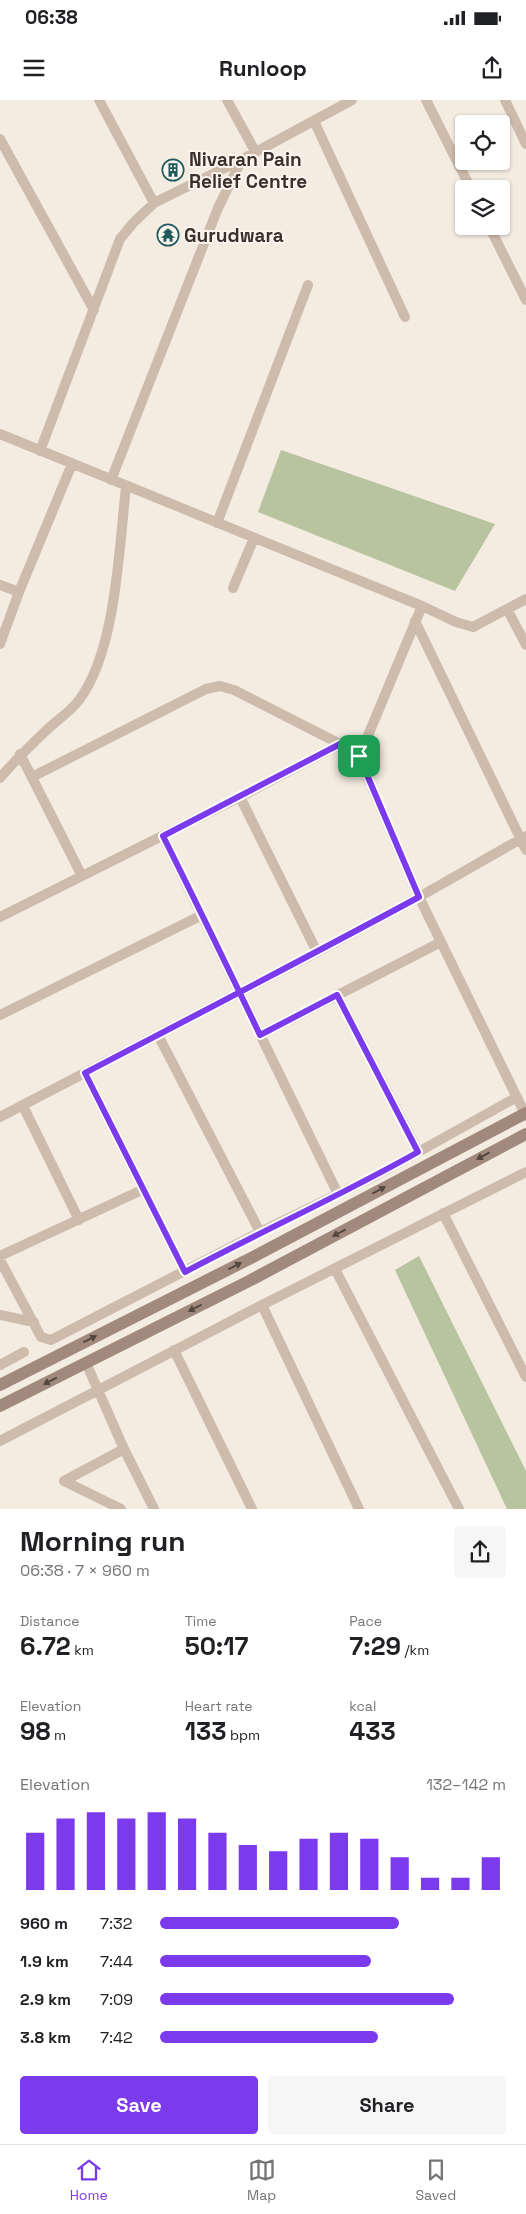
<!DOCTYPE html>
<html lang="en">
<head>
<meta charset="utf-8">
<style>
  :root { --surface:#fff; --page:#f6f6f6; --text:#202124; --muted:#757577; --line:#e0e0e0; --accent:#7c3aed }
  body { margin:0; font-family:"Space Grotesk",sans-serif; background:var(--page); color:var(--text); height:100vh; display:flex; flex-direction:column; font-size:19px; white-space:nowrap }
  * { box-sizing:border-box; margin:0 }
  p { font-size:16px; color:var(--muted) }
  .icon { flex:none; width:28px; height:28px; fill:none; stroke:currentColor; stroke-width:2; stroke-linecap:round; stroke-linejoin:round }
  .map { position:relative; height:1409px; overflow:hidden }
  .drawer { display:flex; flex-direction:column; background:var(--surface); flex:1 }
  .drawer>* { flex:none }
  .controls { position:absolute; left:455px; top:15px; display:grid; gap:10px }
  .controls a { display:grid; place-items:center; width:55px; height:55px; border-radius:5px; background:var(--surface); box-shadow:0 1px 4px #0004; font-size:25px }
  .pin { position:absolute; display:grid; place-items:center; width:42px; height:42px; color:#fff; margin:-21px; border-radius:10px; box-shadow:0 2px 8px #0006 }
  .round { display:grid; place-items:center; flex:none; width:52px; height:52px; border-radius:5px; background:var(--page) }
  .summary { display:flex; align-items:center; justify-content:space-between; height:85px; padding:0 20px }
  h1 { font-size:28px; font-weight:700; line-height:38px }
  .stats { display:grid; grid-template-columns:repeat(3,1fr); gap:8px; height:85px; padding:5px 20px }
  .stats div { display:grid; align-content:center }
  .stats b { font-size:25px; font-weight:700 }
  .stats small { font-size:14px; font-weight:400 }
  .stats p { font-size:14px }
  .chart { height:140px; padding:10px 20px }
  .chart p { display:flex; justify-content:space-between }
  .chart svg { width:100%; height:90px; margin-top:5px; stroke:var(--accent); stroke-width:6 }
  .primary-button { display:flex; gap:10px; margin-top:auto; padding:10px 20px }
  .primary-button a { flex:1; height:58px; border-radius:5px; background:var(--accent); color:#fff; font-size:20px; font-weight:700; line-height:58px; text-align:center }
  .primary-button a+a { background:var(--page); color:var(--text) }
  ul { padding:0 20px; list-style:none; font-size:16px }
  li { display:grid; grid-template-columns:80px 60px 1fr; align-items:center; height:38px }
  li i { height:12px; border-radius:6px; background:var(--accent) }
  .status { display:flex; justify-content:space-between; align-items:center; height:35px; padding:0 25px; background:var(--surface); direction:ltr }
  .status svg { height:14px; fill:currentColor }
  header { display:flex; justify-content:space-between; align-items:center; height:65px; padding:0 20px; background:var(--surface); font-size:22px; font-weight:700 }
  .menu { display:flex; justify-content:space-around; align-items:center; height:70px; border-top:1px solid var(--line); background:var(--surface); font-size:14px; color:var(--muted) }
  .menu a { display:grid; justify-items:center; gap:2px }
  .menu .active { color:var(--accent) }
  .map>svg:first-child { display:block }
  .green { fill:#b8c4a0 }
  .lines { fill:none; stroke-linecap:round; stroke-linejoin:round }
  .street { stroke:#cdbbac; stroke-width:10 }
  .secondary { stroke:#a18a7d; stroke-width:12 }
  .oneway { fill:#544640 }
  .route-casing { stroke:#fff; stroke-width:10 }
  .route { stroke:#7c3aed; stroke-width:6 }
  .labels { text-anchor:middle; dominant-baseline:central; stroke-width:4; stroke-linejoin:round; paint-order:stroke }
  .poi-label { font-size:19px; font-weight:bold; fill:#3b302b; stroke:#fbf5ee; text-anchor:start }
</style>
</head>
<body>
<div class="status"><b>06:38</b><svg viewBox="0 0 49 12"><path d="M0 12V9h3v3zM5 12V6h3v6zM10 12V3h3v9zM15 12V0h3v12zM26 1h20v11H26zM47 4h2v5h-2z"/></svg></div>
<header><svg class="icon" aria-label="menu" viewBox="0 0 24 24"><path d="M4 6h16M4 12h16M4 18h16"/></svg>Runloop<svg class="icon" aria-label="share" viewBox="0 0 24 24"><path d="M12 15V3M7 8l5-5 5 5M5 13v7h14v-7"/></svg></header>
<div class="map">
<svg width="526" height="1409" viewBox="0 0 526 1409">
  <rect width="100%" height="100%" fill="#f4ebe1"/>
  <path class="green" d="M281,350l214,74 -40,67 -197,-79z
    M419,1156l107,215v38h-19l-112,-239z"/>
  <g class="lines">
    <path class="street" d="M99,0l55,103
      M227,0l28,51
      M426,0l45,89
      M505,0l21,44
      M314,21l91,196
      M0,39l94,171
      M489,126l37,74
      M0,334l422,172 34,16 17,5 53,-28
      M40,351l80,-212 14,-17 20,-19 89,-44 109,-59
      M111,380l107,-272 24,-49
      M217,423l91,-238
      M0,485l19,7
      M233,488l21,-50
      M422,506l-63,151 60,140 107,219
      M507,509l19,36
      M415,521l111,229
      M0,544l19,-52 53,-128
      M20,654l62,122
      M32,677l174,-88 14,-3 14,4 106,54 19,13
      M0,678c16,-19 33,-35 51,-52 9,-8 21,-16 28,-26 37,-48 40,-152 47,-213
      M240,697l77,155
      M163,736l175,358
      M0,817l240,-120 100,-53
      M337,895l81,156
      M0,915l202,-100
      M158,935l102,197
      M260,935l181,-93
      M85,973l100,199
      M23,1006l56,114
      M0,1017l317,-165 102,-55 107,-61
      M443,1113l83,164
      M0,1156l144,-67
      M0,1160l41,77 10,3 209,-108 117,-57 140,-78
      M335,1169l124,240
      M262,1205l97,204
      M0,1215l34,7
      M174,1250l78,159
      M86,1263l38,86 30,60
      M0,1265l24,-13
      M0,1341l262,-136 264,-133
      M64,1381l60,-32
      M64,1381l57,28"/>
    <path class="secondary" d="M0,1285l253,-128 273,-144
      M0,1306l249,-125 277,-147"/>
  </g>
  <defs><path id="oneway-solid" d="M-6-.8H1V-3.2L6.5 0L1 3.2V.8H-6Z" transform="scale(1.25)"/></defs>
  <g class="oneway">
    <use href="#oneway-solid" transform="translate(483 1056) rotate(152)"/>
    <use href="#oneway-solid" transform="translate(379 1090) rotate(-28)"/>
    <use href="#oneway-solid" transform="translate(339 1133) rotate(152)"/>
    <use href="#oneway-solid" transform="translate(235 1166) rotate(-27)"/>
    <use href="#oneway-solid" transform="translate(195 1208) rotate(153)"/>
    <use href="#oneway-solid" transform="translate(90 1239) rotate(-27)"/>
    <use href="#oneway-solid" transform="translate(50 1281) rotate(153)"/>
  </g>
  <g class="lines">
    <g class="route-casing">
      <path id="route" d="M359,656l60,141c-111,60 -223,118 -334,176l100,199c77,-41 157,-77 233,-120l-81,-157 -77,40c-32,-67 -64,-133 -97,-199l177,-92 19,12"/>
    </g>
    <use href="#route" class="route"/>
  </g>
  <defs>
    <g id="building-ring" transform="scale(1.125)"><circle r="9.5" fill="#fbf5ee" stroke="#1f5a5e" stroke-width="1.5"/><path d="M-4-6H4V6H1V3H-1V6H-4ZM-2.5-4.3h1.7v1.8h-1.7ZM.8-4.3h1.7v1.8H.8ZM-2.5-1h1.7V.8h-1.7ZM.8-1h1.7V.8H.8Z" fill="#1f5a5e"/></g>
    <g id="temple-ring" transform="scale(1.125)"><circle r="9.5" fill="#fbf5ee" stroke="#1f5a5e" stroke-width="1.5"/><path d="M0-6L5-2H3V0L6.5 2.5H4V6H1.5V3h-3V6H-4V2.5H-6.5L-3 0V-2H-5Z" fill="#1f5a5e"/></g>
  </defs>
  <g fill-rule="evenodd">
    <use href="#building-ring" x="173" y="70"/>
    <use href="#temple-ring" x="168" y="135"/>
  </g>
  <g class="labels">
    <g class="poi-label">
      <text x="189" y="59">Nivaran Pain<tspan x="189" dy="22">Relief Centre</tspan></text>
      <text x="184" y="135">Gurudwara</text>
    </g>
  </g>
</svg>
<div class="controls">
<a><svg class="icon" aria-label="locate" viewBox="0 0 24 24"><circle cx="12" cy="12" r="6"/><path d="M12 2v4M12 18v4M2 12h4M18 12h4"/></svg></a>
<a><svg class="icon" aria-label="layers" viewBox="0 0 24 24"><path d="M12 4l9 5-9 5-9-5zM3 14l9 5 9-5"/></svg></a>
</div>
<div class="pin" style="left:359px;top:656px;background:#1e9e55"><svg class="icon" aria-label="arrive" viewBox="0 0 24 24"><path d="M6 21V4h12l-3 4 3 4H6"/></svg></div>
</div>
<section class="drawer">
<div class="summary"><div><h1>Morning run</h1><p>06:38 · 7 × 960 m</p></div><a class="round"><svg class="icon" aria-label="share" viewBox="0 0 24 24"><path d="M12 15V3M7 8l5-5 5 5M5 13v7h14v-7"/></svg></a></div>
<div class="stats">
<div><p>Distance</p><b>6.72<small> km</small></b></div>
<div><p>Time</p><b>50:17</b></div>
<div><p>Pace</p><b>7:29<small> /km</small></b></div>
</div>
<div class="stats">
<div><p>Elevation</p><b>98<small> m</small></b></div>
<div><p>Heart rate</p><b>133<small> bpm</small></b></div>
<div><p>kcal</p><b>433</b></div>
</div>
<div class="chart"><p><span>Elevation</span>132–142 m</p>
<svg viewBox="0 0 160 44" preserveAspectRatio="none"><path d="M5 44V16M15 44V9M25 44V6M35 44V9M45 44V6M55 44V9M65 44V16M75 44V22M85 44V25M95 44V19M105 44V16M115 44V19M125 44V28M135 44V38M145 44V38M155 44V28"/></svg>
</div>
<ul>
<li><b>960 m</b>7:32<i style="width:69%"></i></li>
<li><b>1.9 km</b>7:44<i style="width:61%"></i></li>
<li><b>2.9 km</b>7:09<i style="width:85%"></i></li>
<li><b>3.8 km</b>7:42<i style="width:63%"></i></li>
</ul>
<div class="primary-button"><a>Save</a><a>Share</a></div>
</section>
<nav class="menu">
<a class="active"><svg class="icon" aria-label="home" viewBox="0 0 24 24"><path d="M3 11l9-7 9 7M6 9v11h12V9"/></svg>Home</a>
<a><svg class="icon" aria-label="map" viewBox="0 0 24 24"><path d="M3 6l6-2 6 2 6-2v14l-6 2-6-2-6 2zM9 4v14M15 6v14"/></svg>Map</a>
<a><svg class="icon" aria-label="saved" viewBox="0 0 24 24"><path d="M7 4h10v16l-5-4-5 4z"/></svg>Saved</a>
</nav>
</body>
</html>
